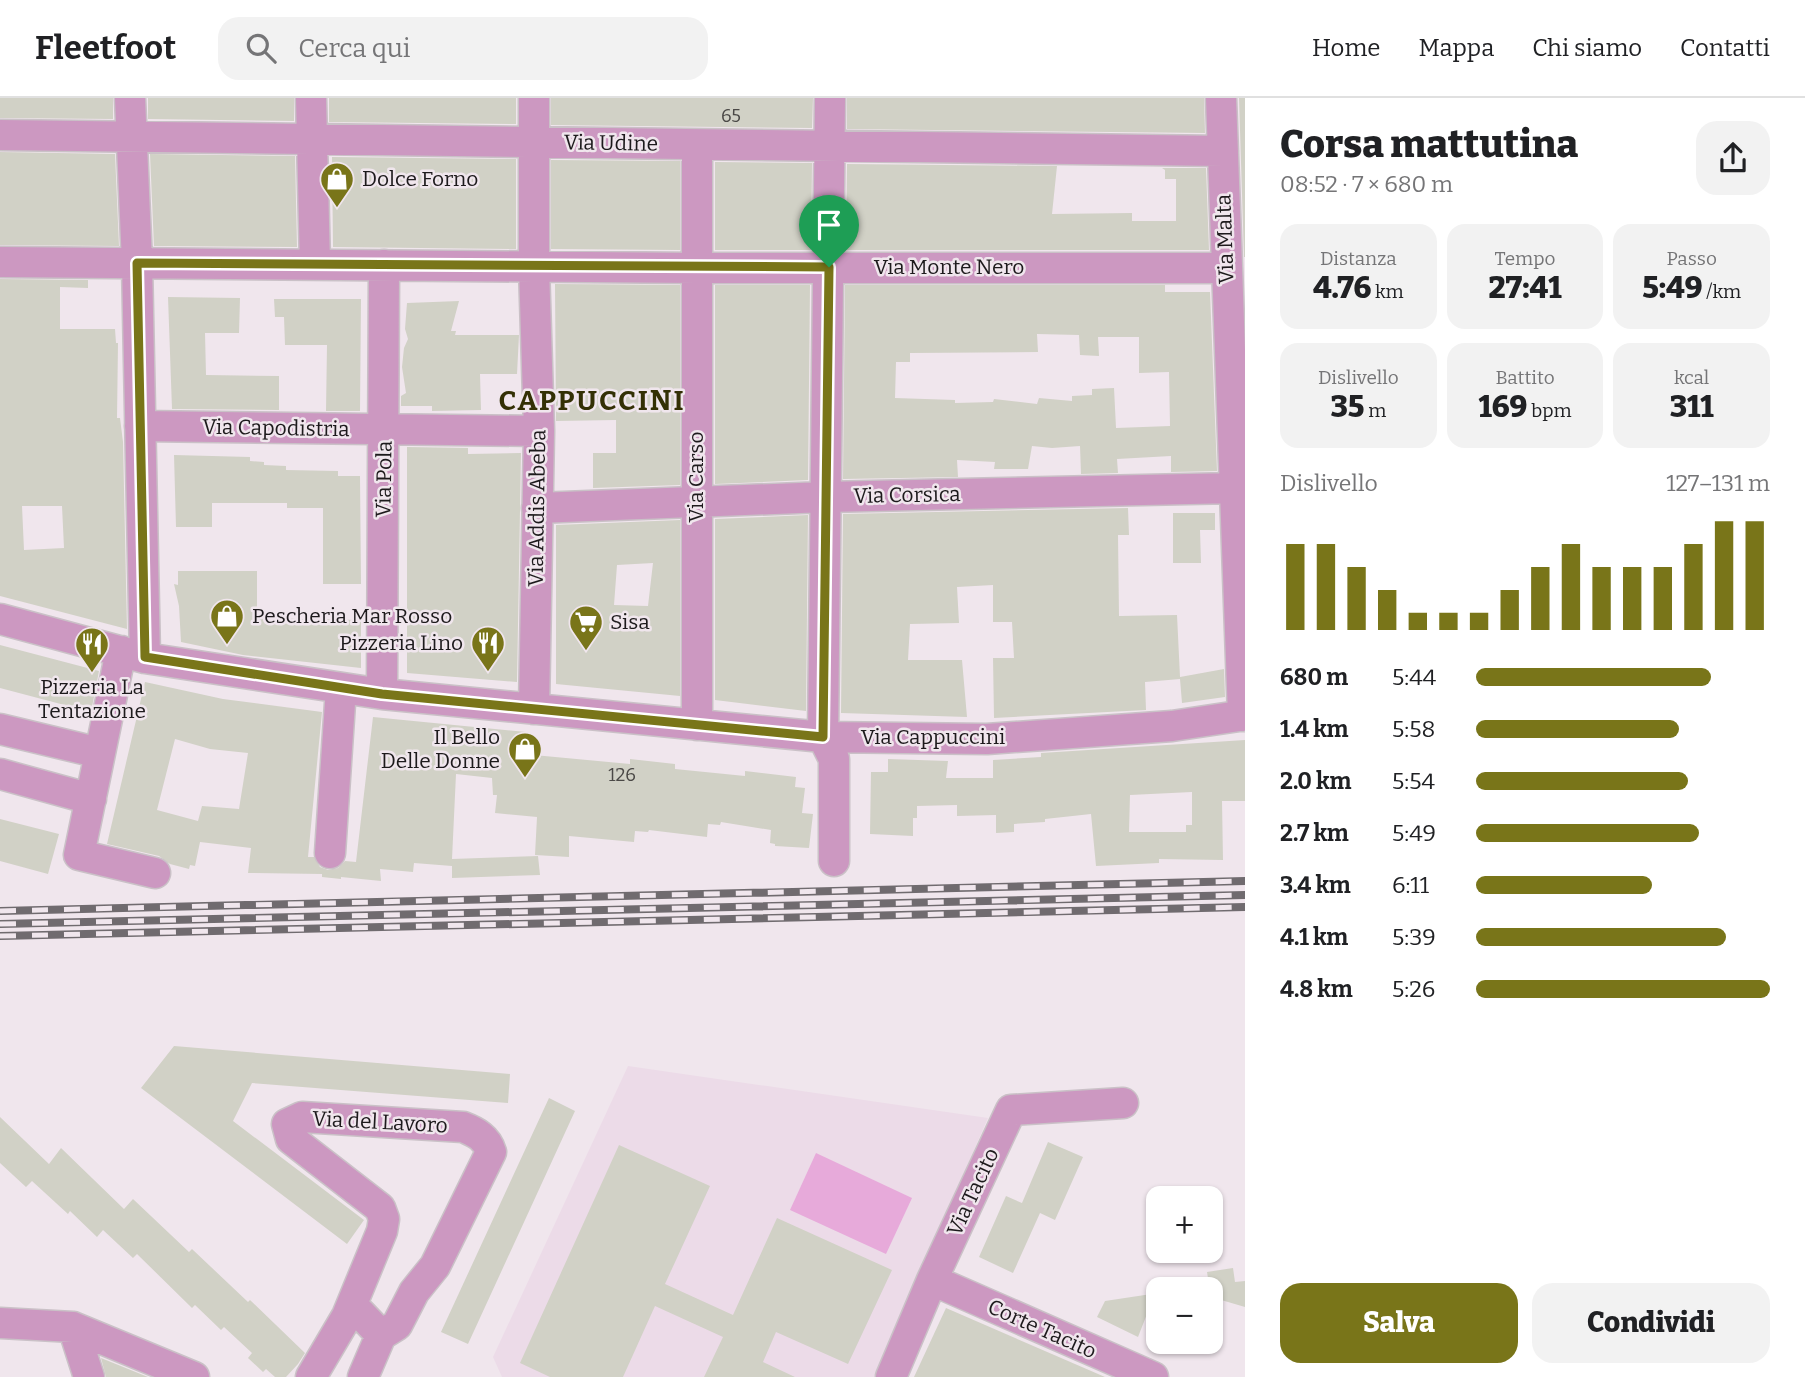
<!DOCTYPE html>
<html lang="it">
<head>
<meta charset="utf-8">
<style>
  :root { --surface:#fff; --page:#f2f2f2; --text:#202124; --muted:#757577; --line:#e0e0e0; --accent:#797519 }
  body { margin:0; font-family:Bitter,serif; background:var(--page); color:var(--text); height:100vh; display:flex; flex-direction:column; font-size:26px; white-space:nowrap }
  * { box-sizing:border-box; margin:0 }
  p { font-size:23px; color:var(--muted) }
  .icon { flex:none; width:38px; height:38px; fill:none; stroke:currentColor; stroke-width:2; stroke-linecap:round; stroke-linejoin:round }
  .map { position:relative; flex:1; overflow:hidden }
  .details { display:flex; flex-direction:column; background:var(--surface); width:560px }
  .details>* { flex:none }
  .tools { position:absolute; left:1146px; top:1088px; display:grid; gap:14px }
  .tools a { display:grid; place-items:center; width:77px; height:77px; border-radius:14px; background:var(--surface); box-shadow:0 2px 5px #0004; font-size:35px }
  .pin { position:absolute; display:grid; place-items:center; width:60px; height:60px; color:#fff; margin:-72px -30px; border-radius:50% 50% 50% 0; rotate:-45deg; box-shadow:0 0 7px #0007 }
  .pin .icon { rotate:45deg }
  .round { display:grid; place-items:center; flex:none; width:74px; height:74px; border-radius:21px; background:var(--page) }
  .headline { display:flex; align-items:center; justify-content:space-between; height:119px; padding:0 35px }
  h1 { font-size:38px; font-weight:800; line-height:52px }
  .metrics { display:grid; grid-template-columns:repeat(3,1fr); gap:10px; height:119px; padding:7px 35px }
  .metrics div { display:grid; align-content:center; border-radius:18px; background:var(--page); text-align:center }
  .metrics b { font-size:30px; font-weight:800 }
  .metrics small { font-size:19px; font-weight:400 }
  .metrics p { font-size:19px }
  .chart { height:196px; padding:14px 35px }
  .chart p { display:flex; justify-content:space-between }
  .chart svg { width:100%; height:126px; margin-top:7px; stroke:var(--accent); stroke-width:6 }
  .primary-button { display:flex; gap:14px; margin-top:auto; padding:14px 35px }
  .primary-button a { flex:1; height:80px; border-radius:21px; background:var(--accent); color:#fff; font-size:28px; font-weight:800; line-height:80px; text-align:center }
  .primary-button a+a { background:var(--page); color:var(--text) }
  ul { padding:0 35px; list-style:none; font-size:23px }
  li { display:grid; grid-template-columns:112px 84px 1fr; align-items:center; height:52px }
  li i { height:18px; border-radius:9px; background:var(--accent) }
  header { display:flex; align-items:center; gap:42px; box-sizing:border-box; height:98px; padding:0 35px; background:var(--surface); border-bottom:2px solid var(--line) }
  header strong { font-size:33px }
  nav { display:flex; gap:38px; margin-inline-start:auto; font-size:24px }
  .search { width:490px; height:63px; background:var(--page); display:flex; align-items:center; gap:18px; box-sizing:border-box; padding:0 24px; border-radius:21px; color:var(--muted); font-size:26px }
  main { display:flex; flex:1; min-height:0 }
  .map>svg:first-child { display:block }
  .built { fill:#ecdbe8 }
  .green { fill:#e7aada }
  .building { fill:#d1d1c6; fill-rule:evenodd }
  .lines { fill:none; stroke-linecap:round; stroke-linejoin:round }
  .minor-casing { stroke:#cac1c7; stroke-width:33 }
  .minor { stroke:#cc98c1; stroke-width:30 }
  .rail-casing { stroke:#706b6f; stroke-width:8 }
  .rail { stroke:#f0e6ed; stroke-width:5; stroke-dasharray:16; stroke-linecap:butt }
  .route-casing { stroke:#fff; stroke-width:14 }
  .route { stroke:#797519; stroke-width:9 }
  .labels { text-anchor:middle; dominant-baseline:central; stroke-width:5; stroke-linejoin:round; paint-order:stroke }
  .number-label { font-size:18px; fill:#4a4846 }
  .street-label { font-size:21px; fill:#1d1a1c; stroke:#f0e6ed }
  .poi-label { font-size:21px; fill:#1d1a1c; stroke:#f0e6ed; text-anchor:start }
  .district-label { font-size:28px; font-weight:bold; letter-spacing:2px; fill:#333005; stroke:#f0e6ed }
</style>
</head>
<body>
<header>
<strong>Fleetfoot</strong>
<div class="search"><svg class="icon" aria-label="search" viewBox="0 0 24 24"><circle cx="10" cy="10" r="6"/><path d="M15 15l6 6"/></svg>Cerca qui</div>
<nav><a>Home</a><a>Mappa</a><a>Chi siamo</a><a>Contatti</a></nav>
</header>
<main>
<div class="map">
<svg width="1245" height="1279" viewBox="0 0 1245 1279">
  <rect width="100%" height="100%" fill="#f0e6ed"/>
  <path class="built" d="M628,968l360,52 -113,259h-373l-9,-20z"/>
  <path class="green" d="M816,1055l96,45 -26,56 -96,-44z"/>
  <path class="building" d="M0,0h113v21l-113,-1z
    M148,0h146v23l-146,-2z
    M329,0h187v26l-187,-2z
    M551,0h262l-1,30 -261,-3z
    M847,0h357l1,35 -358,-4z
    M1239,0h6v159h-1z
    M0,54l115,2 4,92 -119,-1z
    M150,56l145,2 2,91 -143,-1z
    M332,59l184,2v90l-183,-2z
    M551,62l129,1v89l-129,-1z
    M715,64l97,1 -1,87h-96z
    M847,66l210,2 -5,48 80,-1v8h44v-42h-11v-9l-3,-2h44l3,82h-363z
    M0,181l88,1v8l-28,-1v42h55l1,14h2l-1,75h3l3,24 4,187 -127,-33zM22,408h40l2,42 -40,2z
    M555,186l125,1v200l-87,3v-35h23v-33l-60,1z
    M715,187h95l-2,195 -93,4z
    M845,187h320v7h45l7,179 -46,1v-16l-54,3 1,14 -37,1 -1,-28 -28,2 -20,-2 -4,23h-34l1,-7 -38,-2 1,17 -115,2zM1037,236l42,1 1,20 19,1 -1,-19h41v36l30,-1 1,54 -54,2 -2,-40 -22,1v6l-20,1v5l-33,-3 -2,6 -43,-5 -1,3 -38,1v-3l-60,-2 1,-36h14v-9l128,-1z
    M168,199l72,1 -1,35h-34l1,42 73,1v34l-107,-1z
    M274,201h87l-1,112h-34l1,-66h-42l-1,-28h-9z
    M459,203l-8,30h5l-1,4h64l-2,39h-37l1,36 -49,1v-5h-31v-10l5,-3 -4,-26 2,-19 4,-9 -3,-10 2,-26z
    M407,349l61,1v6l53,-1 -4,229 -110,-9z
    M174,357l76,2v4l14,1v3l22,1v4l52,1v5h22l1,108h-38v-76h-36v-5h-75v24h-36z
    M1128,410l1,27h-11l1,81 58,-1 3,62 44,-8 1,28 -43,6 -2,-24 -35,3 1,28 -152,8 -1,-60h21l-2,-36h-19v-37l-36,2 2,36 -49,1 -2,36h54l5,57 -126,-4 2,-199z
    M1173,415h42v17h-15l1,33h-28z
    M808,417l-2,196 -91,-11v-181z
    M680,422v176l-124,-12v-159zM653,465l-5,43 -34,-1 3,-40z
    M178,473h79v47l104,2v48l-118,-13 -62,-13 -2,-36 -5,-22 4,1z
    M0,547l99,26 -8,41 -91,-24z
    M145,584l78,17 99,13 -14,145h6l6,10 8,3 10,-2 7,-7 11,1 17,-145 153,15 -3,22 107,10v-5l45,5v5l70,7v-5l51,6 -1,10 10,1 -3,25 11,1 -4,34 -34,-2v-2l-5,-1 1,-13 -50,-8 -1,3 -12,-1 -1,13 -58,-7 -1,2 -13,-1 -1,11 -65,-6v21l-34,-2 2,-38 -42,-4 2,-18h-4l-1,-17 -36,-4 -4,85 86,-3 2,19 -88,3v-12l-38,-3 -1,9 -33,-3 1,12 -40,-4v2l-19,-2v-3l-74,-1 3,-25 -51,-6 -5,24 -5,-1 -1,4 -19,-5 -11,-8 -52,-12zM175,641l35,10 38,4 -9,56 -37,-3 -4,15 -41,-11z
    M1245,642v61h-23l1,59 -64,-1v4l-63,3 -5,-52 -46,5v3l-31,2v8l-18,1v-18l-39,1v-11l-40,1v12h-4v18l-43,-2 1,-62h17v-13l60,2 -2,17h47v-18l48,-3v-4zM1192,694v33h-6v7h-57l1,-37z
    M0,721l59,15 -11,40 -48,-13z
    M174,948l336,28 -2,29 -256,-20 -19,38 131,99 -17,24 -206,-156z
    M549,1000l26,13 -107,233 -27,-12z
    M0,1019l49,47 12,-16 63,61 9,-10 56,53 3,-3 56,53 2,-2 55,53 -7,11 -12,13h-11l-9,-8 -3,3 -15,-14 4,-5 -28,-26 -3,3 -26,-25 -3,3 -55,-54 -4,4 -30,-28 -6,7 -27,-26 -2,3 -36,-33 -6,6 -26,-24z
    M1048,1044l35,15 -28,63 -15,-7 -27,60 -34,-16 27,-61 16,7z
    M619,1047l91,41 -45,98 68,31 44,-97 115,52 -44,94 -72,-32 -13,30 32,15h-91l19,-40 -68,-31 -32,71h-73l-30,-14z
    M1233,1170l2,14 10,-1v26l-34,-10 -4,-25z
    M1158,1195v26l-11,-5 -9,23 -41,-20 8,-16z
    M946,1210l92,40 67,29h-191z
    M101,1260l47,19h-42z"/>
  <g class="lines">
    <g class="minor-casing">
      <path id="minor" d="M130,0l7,165 8,395
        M311,0l4,166
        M830,0l-7,639 11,22v102
        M1221,0l22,618
        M0,37l1223,16
        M0,164l697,6h529
        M140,328l399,5
        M537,410l288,-11 410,-9
        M0,521l145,39 237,36 441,43 164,2 185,-13 73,-11
        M121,553l-42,204 76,18
        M382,596l2,-429
        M534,611l5,-278 -5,-164v-169
        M697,627v-580
        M0,631l100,24
        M0,676l91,25
        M330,755l11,-165
        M932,1182l221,97
        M347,1218l35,-85 2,-12 -4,-11 -89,-69 -4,-15 15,-7 161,10c13,5 24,11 28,25l-56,114 -21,26 -17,33 -16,10
        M0,1225l73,4 121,50
        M73,1229l16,50
        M311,1279l36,-61 13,-3 21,22 -18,42
        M891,1279l41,-97 79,-170 112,-7"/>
    </g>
    <use href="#minor" class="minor"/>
    <g class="rail-casing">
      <path id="rail" d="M0,813l1245,-30
        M0,826l1245,-29
        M0,838l1245,-29"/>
    </g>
    <use href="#rail" class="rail"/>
  </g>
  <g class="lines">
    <g class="route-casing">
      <path id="route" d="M137,165l692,4 -6,470 -441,-43 -237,-37z"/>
    </g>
    <use href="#route" class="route"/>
  </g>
  <defs>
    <g id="shop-pin" transform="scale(1.75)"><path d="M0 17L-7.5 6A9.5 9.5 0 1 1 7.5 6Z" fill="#797519" stroke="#f0e6ed"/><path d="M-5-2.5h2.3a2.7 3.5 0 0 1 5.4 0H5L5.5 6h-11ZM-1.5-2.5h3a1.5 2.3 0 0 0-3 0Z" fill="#fff"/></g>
    <g id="supermarket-pin" transform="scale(1.75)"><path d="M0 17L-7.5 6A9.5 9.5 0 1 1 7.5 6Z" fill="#797519" stroke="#f0e6ed"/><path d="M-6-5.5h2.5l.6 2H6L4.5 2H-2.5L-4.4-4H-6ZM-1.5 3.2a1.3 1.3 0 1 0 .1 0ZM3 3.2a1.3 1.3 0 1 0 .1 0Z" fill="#fff"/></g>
    <g id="restaurant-pin" transform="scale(1.75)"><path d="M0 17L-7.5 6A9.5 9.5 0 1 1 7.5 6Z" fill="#797519" stroke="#f0e6ed"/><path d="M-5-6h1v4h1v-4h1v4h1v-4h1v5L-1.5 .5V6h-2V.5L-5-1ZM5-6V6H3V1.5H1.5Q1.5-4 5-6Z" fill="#fff"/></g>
  </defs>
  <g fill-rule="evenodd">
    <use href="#shop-pin" x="337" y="81"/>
    <use href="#shop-pin" x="227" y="518"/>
    <use href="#supermarket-pin" x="586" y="524"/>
    <use href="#restaurant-pin" x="488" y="545"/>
    <use href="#restaurant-pin" x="92" y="546"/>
    <use href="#shop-pin" x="525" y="651"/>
  </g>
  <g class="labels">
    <g class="number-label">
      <text x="731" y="18">65</text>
      <text x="622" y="677">126</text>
    </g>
    <g class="street-label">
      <text transform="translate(611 45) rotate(1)">Via Udine</text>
      <text transform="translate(1225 141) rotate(-92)">Via Malta</text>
      <text x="949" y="169">Via Monte Nero</text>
      <text transform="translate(276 330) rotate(1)">Via Capodistria</text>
      <text transform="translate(696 379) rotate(-90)">Via Carso</text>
      <text transform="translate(384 381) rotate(-89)">Via Pola</text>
      <text transform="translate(907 397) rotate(-1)">Via Corsica</text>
      <text transform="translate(537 410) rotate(-89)">Via Addis Abeba</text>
      <text x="933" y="639">Via Cappuccini</text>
      <text transform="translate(380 1024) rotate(3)">Via del Lavoro</text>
      <text transform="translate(973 1094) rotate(-65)">Via Tacito</text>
      <text transform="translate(1042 1231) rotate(24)">Corte Tacito</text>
    </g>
    <g class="poi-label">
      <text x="362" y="81">Dolce Forno</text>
      <text x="252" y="518">Pescheria Mar Rosso</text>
      <text x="610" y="524">Sisa</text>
      <text x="463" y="545" text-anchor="end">Pizzeria Lino</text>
      <text x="92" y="589" text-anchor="middle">Pizzeria La<tspan x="92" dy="24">Tentazione</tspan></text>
      <text x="500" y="639" text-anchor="end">Il Bello<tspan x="500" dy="24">Delle Donne</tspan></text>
    </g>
    <g class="district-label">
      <text x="592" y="302">CAPPUCCINI</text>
    </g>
  </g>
</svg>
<div class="tools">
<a>+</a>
<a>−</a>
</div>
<div class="pin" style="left:829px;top:169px;background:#1e9e55"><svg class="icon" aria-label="arrive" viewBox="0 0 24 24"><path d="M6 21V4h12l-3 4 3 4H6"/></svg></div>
</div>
<section class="details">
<div class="headline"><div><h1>Corsa mattutina</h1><p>08:52 · 7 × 680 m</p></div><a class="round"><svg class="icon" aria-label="share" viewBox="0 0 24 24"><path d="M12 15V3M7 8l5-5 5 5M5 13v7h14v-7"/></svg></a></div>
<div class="metrics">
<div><p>Distanza</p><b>4.76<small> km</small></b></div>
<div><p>Tempo</p><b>27:41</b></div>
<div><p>Passo</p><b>5:49<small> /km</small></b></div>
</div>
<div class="metrics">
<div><p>Dislivello</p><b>35<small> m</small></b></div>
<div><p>Battito</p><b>169<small> bpm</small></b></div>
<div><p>kcal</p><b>311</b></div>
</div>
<div class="chart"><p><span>Dislivello</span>127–131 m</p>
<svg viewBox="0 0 160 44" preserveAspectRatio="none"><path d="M5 44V14M15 44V14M25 44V22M35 44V30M45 44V38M55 44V38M65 44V38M75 44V30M85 44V22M95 44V14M105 44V22M115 44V22M125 44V22M135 44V14M145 44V6M155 44V6"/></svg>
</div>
<ul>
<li><b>680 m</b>5:44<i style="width:80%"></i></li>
<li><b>1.4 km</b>5:58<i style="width:69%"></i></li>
<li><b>2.0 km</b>5:54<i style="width:72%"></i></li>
<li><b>2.7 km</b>5:49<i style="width:76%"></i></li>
<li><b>3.4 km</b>6:11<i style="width:60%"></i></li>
<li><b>4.1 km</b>5:39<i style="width:85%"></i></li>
<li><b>4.8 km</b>5:26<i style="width:100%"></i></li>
</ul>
<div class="primary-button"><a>Salva</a><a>Condividi</a></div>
</section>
</main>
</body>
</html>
